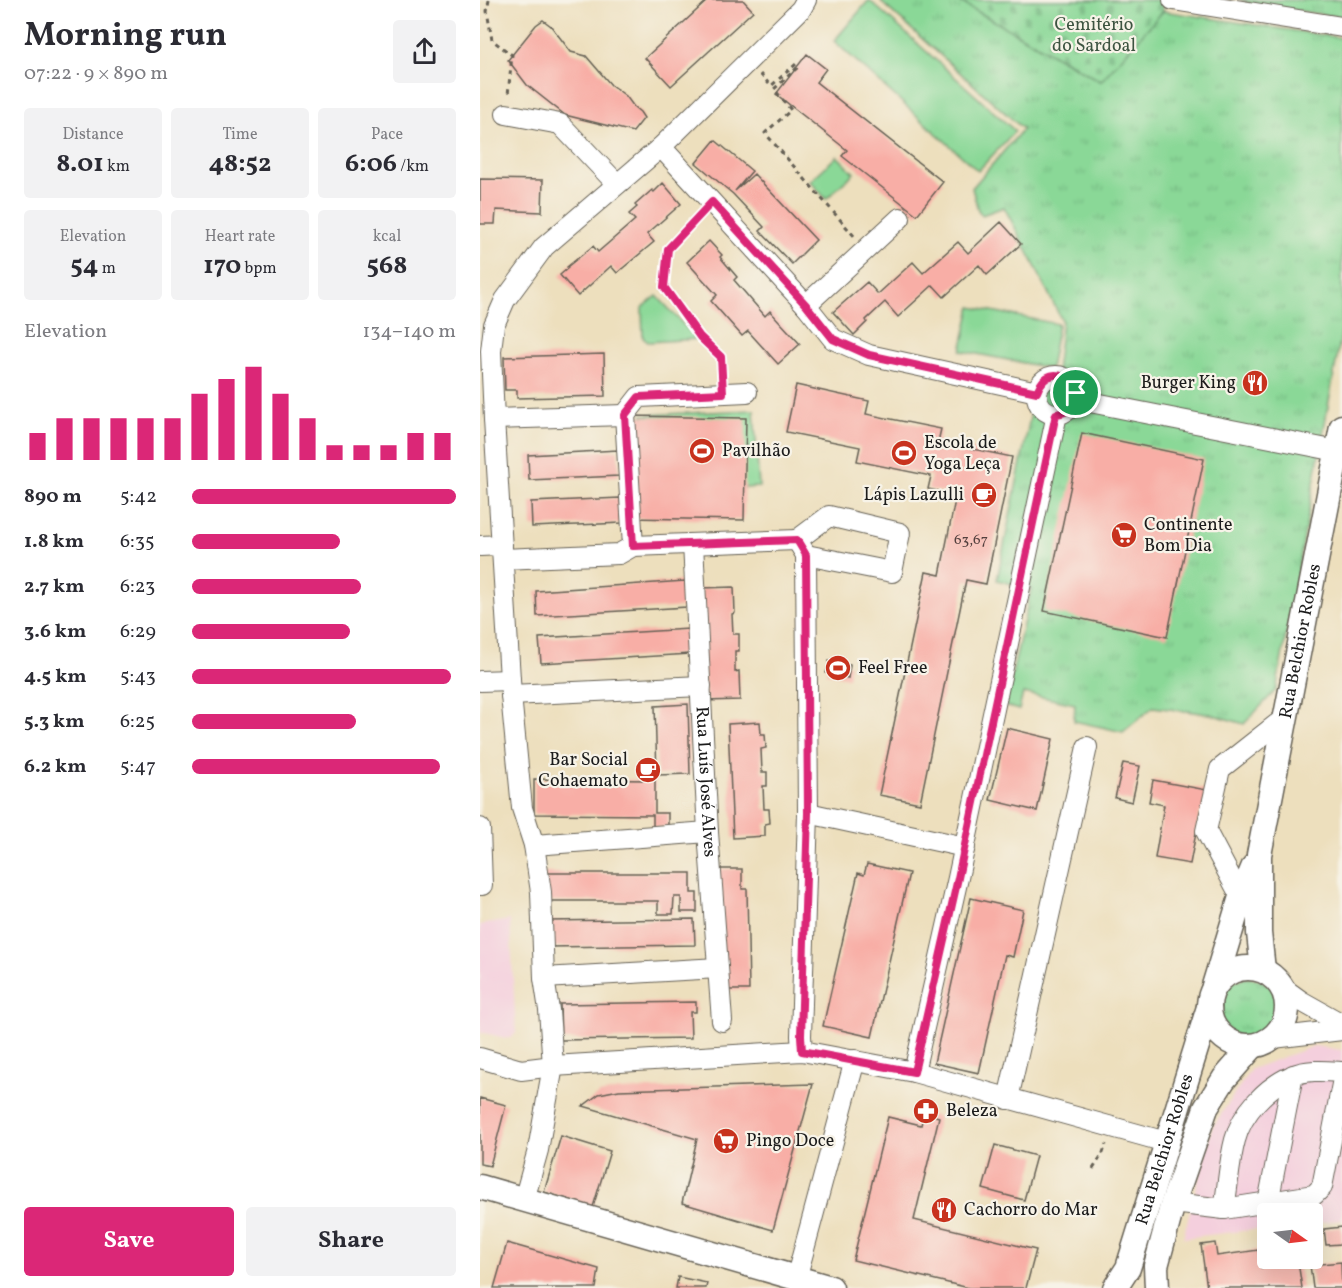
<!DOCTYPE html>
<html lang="en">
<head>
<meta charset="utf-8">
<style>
  :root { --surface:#fff; --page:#f2f2f3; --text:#2b2b33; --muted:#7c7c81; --accent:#db2777 }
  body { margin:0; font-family:Vollkorn,serif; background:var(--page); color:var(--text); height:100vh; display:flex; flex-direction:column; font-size:22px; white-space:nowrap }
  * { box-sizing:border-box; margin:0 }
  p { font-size:20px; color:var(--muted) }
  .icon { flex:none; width:33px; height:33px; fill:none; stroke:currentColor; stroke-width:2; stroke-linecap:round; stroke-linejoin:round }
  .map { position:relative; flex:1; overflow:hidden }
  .panel { display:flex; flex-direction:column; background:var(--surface); width:480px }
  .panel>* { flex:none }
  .needle { width:39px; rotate:104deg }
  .buttons { position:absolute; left:777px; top:1203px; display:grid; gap:12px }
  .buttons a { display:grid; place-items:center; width:66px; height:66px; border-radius:6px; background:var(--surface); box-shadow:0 6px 24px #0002; font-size:30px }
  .pin { position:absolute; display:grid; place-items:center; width:51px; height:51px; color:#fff; margin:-26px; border:3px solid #fff; border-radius:50%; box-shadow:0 2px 6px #0007 }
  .round { display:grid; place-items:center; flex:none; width:63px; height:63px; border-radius:6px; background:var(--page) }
  .overview { display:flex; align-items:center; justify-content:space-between; height:102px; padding:0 24px }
  h1 { font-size:33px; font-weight:700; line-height:45px }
  .figures { display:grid; grid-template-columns:repeat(3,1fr); gap:9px; height:102px; padding:6px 24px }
  .figures div { display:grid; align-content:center; border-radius:6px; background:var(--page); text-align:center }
  .figures b { font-size:26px; font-weight:700 }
  .figures small { font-size:16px; font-weight:400 }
  .figures p { font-size:16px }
  .chart { height:168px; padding:12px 24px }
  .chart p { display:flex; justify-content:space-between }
  .chart svg { width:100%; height:108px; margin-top:6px; stroke:var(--accent); stroke-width:6 }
  .button { display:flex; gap:12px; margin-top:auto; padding:12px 24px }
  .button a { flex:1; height:69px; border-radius:6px; background:var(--accent); color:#fff; font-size:24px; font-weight:700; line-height:69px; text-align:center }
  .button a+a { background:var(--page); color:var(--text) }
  ul { padding:0 24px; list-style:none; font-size:20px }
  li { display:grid; grid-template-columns:96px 72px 1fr; align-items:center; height:45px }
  li i { height:15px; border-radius:8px; background:var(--accent) }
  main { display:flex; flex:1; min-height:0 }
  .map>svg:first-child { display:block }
  .built { fill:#f4cfdd }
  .grass { fill:url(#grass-tufts); stroke:#537a5a; stroke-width:1.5 }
  .cemetery { fill:url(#cemetery-stones); stroke:#537a5a; stroke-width:1.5 }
  .park { fill:#8ad897; stroke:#537a5a; stroke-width:1.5 }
  .building { fill:#f8aea6 }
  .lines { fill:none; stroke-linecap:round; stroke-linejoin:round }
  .minor-casing { stroke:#656054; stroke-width:22 }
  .major-casing { stroke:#656054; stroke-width:27 }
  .path { stroke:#656054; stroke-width:3; stroke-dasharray:4.5 4.5; stroke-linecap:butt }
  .minor { stroke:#fff; stroke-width:20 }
  .major { stroke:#fff; stroke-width:24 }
  .route-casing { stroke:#fff; stroke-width:12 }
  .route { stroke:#db2777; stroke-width:8 }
  .labels { text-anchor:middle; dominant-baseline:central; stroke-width:4.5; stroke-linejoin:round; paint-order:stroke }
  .number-label { font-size:15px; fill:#53403e }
  .park-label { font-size:18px; fill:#3d5441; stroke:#f7f3e8 }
  .poi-label { font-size:18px; fill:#1c1c1c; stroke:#f7f3e8; text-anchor:start }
  .street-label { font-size:18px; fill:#1c1c1c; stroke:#f7f3e8 }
</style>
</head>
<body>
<main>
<section class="panel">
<div class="overview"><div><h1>Morning run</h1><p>07:22 · 9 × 890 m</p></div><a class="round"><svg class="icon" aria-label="share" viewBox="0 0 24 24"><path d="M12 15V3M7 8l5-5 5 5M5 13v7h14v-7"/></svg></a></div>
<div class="figures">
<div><p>Distance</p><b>8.01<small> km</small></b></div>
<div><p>Time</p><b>48:52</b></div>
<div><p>Pace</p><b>6:06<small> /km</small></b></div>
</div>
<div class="figures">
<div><p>Elevation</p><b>54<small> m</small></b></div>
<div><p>Heart rate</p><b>170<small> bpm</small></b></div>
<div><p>kcal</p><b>568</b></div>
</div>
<div class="chart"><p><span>Elevation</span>134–140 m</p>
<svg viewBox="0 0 160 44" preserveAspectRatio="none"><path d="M5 44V33M15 44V27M25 44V27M35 44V27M45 44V27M55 44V27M65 44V17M75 44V11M85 44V6M95 44V17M105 44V27M115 44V38M125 44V38M135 44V38M145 44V33M155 44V33"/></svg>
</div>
<ul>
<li><b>890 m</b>5:42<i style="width:100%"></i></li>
<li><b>1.8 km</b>6:35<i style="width:56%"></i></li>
<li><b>2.7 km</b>6:23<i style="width:64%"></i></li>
<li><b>3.6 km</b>6:29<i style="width:60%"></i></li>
<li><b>4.5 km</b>5:43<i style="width:98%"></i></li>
<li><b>5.3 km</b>6:25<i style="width:62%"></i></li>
<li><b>6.2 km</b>5:47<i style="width:94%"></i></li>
</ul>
<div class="button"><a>Save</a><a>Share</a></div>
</section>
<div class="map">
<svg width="862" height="1288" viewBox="0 0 862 1288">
  <defs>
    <pattern id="grass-tufts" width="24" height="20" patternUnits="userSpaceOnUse" patternTransform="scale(1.5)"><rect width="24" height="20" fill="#8ad897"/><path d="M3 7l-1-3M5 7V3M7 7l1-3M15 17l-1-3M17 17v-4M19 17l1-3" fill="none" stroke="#76b982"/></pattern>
    <pattern id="cemetery-stones" width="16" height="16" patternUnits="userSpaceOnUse" patternTransform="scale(1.5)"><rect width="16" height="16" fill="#8ad897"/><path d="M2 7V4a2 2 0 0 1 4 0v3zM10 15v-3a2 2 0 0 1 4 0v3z" fill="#76b982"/></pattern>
  </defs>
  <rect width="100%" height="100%" fill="#f7f3e8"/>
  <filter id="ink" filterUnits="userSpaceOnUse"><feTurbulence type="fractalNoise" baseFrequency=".0167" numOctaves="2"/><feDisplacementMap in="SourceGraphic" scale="12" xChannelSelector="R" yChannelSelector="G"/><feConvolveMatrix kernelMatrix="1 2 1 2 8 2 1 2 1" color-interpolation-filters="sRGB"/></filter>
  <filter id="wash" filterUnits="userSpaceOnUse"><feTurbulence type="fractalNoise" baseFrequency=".008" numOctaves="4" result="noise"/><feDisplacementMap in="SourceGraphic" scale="24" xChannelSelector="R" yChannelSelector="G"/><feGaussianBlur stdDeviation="1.35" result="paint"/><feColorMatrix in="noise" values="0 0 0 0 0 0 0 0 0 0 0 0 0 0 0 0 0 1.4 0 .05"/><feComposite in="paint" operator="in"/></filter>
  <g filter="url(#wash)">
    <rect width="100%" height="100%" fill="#eddfbd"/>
    <path class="built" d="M30,920l6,113 -5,5h-5l-26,-6v-107z
      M834,1046l28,4v170l-29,3 -1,-9h-44l-1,14 -84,10 29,-110 39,-59z"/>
    <path class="grass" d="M402,0h75l143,81 63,-70 179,27v292l-66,360 -32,34 -34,-10 -57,-7 -30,25 -49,-11 1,-17 -52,-11 -4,17 -14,-4 26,-117 -34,-9 35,-172 24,-36 6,-51 -30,-61 -28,-53 -22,8 -4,-5 -6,-22 51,-59 -142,-127z
      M760,0h102v17l-91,-13z
      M739 1008a30 30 0 1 1 60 0a30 30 0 1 1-60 0Z"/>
    <path class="cemetery" d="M477,0h206v11l-62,70z"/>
    <path class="park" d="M389,0l146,131 -37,40 -144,-130z
      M357,156l17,17 -28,26 -16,-18z
      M177,296l40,43 -49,3 -5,-4 -1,-30z
      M491,307l87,17 -8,44 -89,-17z
      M274,410l5,77 -109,7 -7,-79z"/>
    <g id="blocks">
      <path class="building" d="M228,0h35l10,11 -82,75 -26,-28z
        M63,20l8,6 20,26 15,4 25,29 15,11 8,11 6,5 4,6 -11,14 -68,-17 -38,-30 -19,-25 28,-35z
        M327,54l19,15 -10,13 127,100 -26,33 -75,-59 5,-6 -71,-56z
        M235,140l37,31 -17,20 19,-17 62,66 -24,24 -32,-33 4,-4 -31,-33 -37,-31z
        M0,179l63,1 -1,32 -46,-2 -1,14h-15z
        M183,183l18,21 -34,30 7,8 -37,31 -6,-7 -33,30 -18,-21 8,-7 -1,-1 26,-21 5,6 37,-32 -6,-6 8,-7 -2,-2 17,-15 2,2z
        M521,222l20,22 -34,31 -8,-10 -35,32 -11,-12 -35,32 -13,-15 -19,18 1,2 -13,13 -21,-23 34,-30 11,12 35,-32 10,11 35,-31 10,11z
        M229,241l13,14 -2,2 17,20 -3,3 31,36 5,-5 30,33 -22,20 -30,-33 -6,5 -31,-35 6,-6 -30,-33z
        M124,354l1,42 -88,2v-8h-12l-1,-33z
        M316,385l73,16 -3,13 75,15 -3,13 74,15 -26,127 -20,-4 -46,223 -41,-8 47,-223 14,3 16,-80 -28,-6 3,-13 -74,-15 3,-14 -74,-15z
        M150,416l116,2 -2,102 -116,-2z
        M602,433l122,26 -37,178 -123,-26z
        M138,450l1,26 -90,4 -1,-25z
        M140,498l2,25 -90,4 -1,-25z
        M205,581l2,26 -150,9 -1,-25z
        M254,587l1,26 -3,1 1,20h6v17h-4v21l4,-1 1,29 -35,1 -4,-113z
        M209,629l1,25 -149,9 -2,-25z
        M349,661l21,4 -2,13 -22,-5z
        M208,704l2,70 -33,1 -2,-69z
        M280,722l1,12h4l1,14 -5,1 1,23h5v14h-4l1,23h5l1,14 -5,1v12l-32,2 -5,-114z
        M527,728l46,11 -16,72 -47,-11z
        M643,763l17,3 -8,36 -17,-4z
        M54,779l121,1v33h13v14h-15v-12l-119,-1z
        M673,780l70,13 -5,22 -18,-3 -10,52 -35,-6 9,-53 -15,-3z
        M387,864l42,9 -37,164 -49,-11 35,-153 6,2z
        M234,869h28v20h5l2,101h-32z
        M64,873h147v20h6v19h-16v-15h-7l-1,17h-15v-13h-114z
        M491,898l52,12 -10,47 -8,-2 -26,118 -45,-10z
        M214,919l1,26 -148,2 -1,-26z
        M216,1002v10h-6l1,26 -130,2 -1,-36z
        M333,1084l-40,146 -91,-27 15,-64 -114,-33 16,-12 20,-4z
        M0,1098l26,7 -16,61 -10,-2z
        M444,1113l15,4 -25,103 122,30 -10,38h-57l-116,-28 35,-143 33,8z
        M81,1136l49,15 -17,56 -49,-15z
        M515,1145l41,11 -12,44 -41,-11z
        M862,1227v17l-16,1 -2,-16z
        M27,1243l92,26 -3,19h-102z
        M735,1243l2,13 41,-6 3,18 37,-6 4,26h-95l-6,-43z
        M861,1262l1,26h-29l-3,-23z
        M198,1277l29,6 -1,5h-30z"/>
    </g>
  </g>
  <g filter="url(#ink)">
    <use href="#blocks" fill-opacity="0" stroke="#656054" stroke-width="1.5"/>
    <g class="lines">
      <g class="minor-casing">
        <g id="minor">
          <path d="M693,0l169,27"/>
          <path d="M26,114l54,10 57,60"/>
          <path d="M181,147l145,158 27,34 36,16 168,37"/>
          <path d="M326,305l94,-87"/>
          <circle cx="576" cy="395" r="19"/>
          <path d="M595,399l262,52"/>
          <path d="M145,415l8,131"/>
          <path d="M145,415l14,-18 108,-5"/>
          <path d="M14,419l131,-4"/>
          <path d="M317,540l9,15 2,258 -7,223 1,15"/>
          <path d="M317,540l32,-24 71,17 -8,39 -86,-17"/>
          <path id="s1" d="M213,544l15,288 14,189"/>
          <path d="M0,546l22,-1"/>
          <path d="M23,559l116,-5 14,-8 164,-6"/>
          <path d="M0,681l30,-1"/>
          <path d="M31,695l190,-9"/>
          <path d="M328,813l157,34"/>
          <path d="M0,828l2,57h-2"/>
          <path d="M54,845l174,-13"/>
          <path d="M761,897l-35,-66 14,-62 66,-52"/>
          <path d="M64,978l174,-10"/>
          <path d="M803,988l18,13 41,23"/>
          <path d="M793,1038l69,-8"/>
          <path d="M0,1058l41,12 32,-4 249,-15 112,21 252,70"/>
          <path d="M434,1072l44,-194 99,-464"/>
          <path d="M528,1099l79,-352"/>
          <path d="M44,1200l14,-50 15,-84 -4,-56 -5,-32 -3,-86 -7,-47 -12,-37 -11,-113 -17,-276 -3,-68 3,-26 11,-25 39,-53 117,-100 140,-138 5,-9"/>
          <path d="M693,1203l51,6 90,-14 8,-8 20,-103"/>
          <path d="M788,1203l25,-128"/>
          <path d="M744,1209c4,-23 5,-47 11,-69 7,-27 31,-53 57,-64 14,-7 34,-5 50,-4"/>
          <path d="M316,1279l59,-219"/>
        </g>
      </g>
      <g class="major-casing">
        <g id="major">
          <circle cx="768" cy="1007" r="39"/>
          <path id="s2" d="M783,970l-4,-37v-78l83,-428"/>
          <path d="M734,986l27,-89 13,-31"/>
          <path d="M0,1187l351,101"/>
          <path id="s3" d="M635,1288l13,-20 81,-261"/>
          <path d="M677,1288l-1,-22 17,-63 33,-95 18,-29 28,-32"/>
        </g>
      </g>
      <path class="path" d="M9,0l-2,11 5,29 20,15 -4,40
        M280,74l11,12 25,-22 2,3 -24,22 17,21 -26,23 90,104
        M220,214l-32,35 -4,38 37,50 20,20 1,18
        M613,1169l10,-16 3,-9"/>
      <use href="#minor" class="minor"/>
      <use href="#major" class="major"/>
    </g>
  </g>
  <g class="lines" filter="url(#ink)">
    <g class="route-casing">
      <path id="route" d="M232,202l94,103 27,34 36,16 168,37c17,-46 65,16 19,22l-98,464 -44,194 -112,-21 -1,-15 7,-223 -2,-258 -9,-15 -164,6 -8,-131 14,-18 84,-4 -2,-36 -21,-20 -36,-50 4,-38z"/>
    </g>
    <use href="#route" class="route"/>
  </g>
  <defs>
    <g id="restaurant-disc" transform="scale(1.35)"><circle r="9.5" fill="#c8321e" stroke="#f7f3e8"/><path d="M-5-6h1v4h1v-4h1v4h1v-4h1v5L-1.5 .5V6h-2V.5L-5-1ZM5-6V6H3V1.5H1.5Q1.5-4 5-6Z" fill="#fff"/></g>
    <g id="stadium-disc" transform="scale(1.35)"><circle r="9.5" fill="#c8321e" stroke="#f7f3e8"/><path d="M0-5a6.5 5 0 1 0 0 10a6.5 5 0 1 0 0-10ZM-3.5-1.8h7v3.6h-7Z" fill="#fff"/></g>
    <g id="cafe-disc" transform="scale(1.35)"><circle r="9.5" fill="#c8321e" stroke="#f7f3e8"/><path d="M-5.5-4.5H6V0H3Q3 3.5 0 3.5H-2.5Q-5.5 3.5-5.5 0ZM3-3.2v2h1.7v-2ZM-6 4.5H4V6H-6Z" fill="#fff"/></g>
    <g id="supermarket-disc" transform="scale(1.35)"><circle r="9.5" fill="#c8321e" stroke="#f7f3e8"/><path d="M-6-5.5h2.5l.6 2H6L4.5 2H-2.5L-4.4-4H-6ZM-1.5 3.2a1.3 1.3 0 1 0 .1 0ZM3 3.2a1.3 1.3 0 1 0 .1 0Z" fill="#fff"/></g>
    <g id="pharmacy-disc" transform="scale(1.35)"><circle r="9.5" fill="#c8321e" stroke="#f7f3e8"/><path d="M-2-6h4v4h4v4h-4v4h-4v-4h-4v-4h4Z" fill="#fff"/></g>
  </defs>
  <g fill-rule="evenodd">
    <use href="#restaurant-disc" x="775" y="383"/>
    <use href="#stadium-disc" x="222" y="451"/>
    <use href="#stadium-disc" x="424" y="453"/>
    <use href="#cafe-disc" x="504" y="495"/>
    <use href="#supermarket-disc" x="644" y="535"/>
    <use href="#stadium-disc" x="358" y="668"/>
    <use href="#cafe-disc" x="168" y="770"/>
    <use href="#pharmacy-disc" x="446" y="1111"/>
    <use href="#supermarket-disc" x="246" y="1141"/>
    <use href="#restaurant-disc" x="464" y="1210"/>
  </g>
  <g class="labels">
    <g class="number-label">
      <text x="491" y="540">63,67</text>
    </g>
    <g class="park-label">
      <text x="614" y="25">Cemitério<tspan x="614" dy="21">do Sardoal</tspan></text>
    </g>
    <g class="poi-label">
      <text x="756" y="383" text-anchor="end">Burger King</text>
      <text x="444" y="443">Escola de<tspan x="444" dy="21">Yoga Leça</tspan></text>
      <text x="242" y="451">Pavilhão</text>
      <text x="484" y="495" text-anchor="end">Lápis Lazulli</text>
      <text x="664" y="525">Continente<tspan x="664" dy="21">Bom Dia</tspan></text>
      <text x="378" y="668">Feel Free</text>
      <text x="148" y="760" text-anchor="end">Bar Social<tspan x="148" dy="21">Cohaemato</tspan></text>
      <text x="466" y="1111">Beleza</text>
      <text x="266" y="1141">Pingo Doce</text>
      <text x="484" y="1210">Cachorro do Mar</text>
    </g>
    <g class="street-label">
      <text stroke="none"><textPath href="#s2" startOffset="333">Rua Belchior Robles</textPath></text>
      <text stroke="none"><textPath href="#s1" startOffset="238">Rua Luís José Alves</textPath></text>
      <text stroke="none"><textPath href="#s3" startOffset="148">Rua Belchior Robles</textPath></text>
    </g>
  </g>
</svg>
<div class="buttons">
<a><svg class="needle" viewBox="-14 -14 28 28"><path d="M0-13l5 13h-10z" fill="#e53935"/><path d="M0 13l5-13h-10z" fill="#7c7c81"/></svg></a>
</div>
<div class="pin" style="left:596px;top:393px;background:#1e9e55"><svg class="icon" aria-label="arrive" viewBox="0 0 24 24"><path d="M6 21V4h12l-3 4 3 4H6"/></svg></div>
</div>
</main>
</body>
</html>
